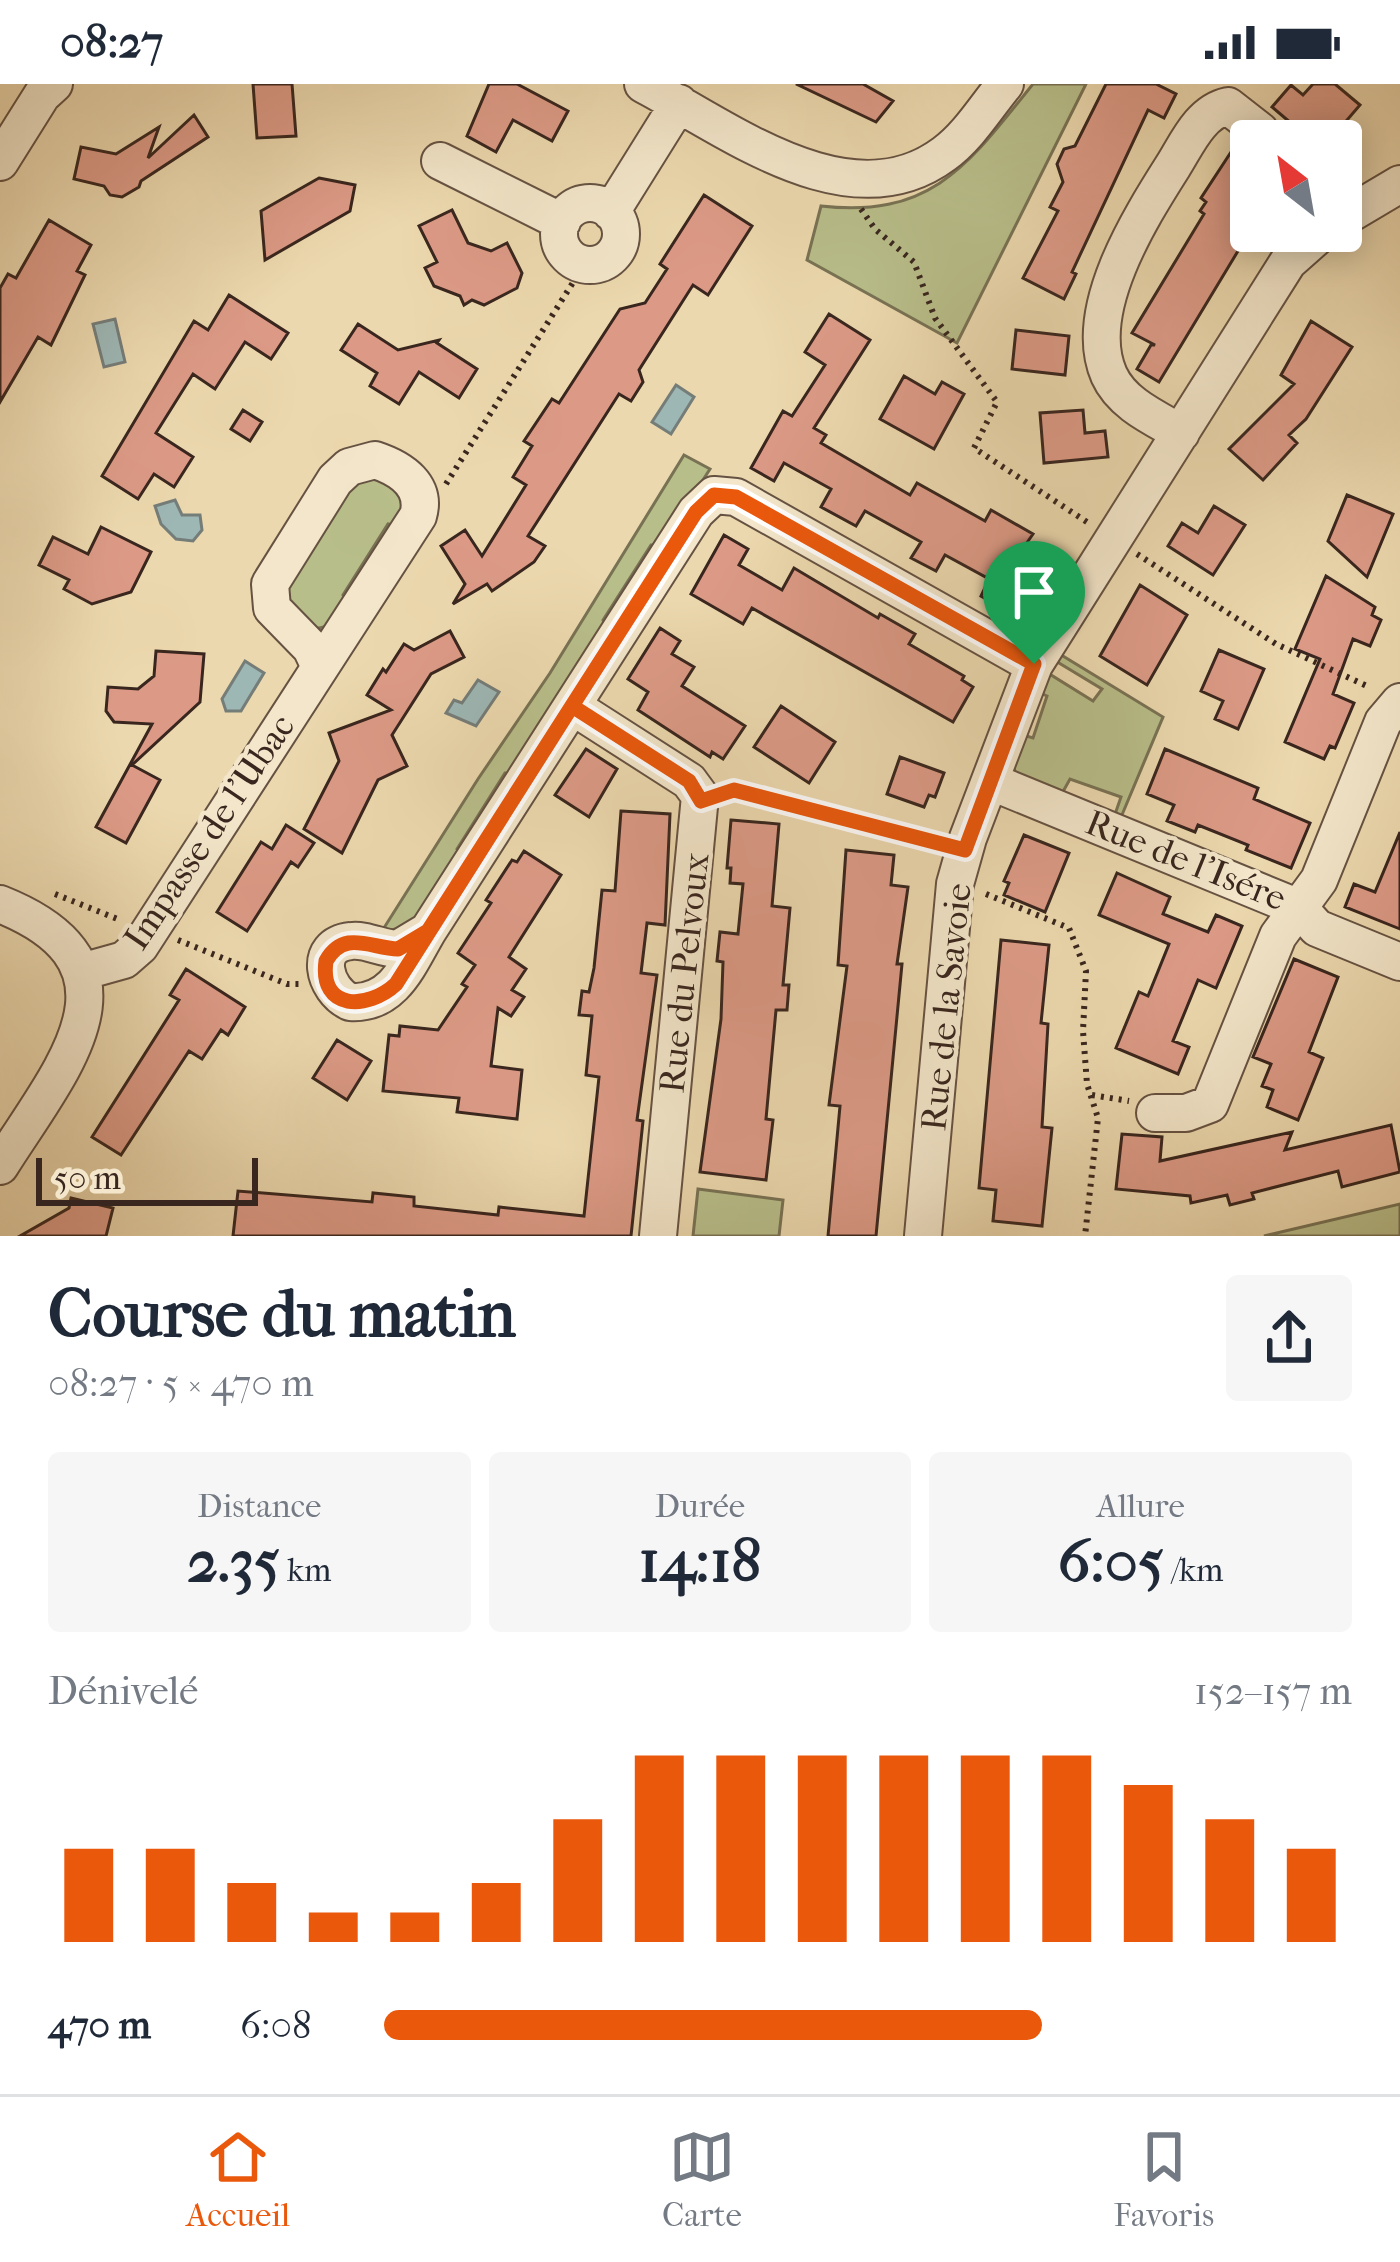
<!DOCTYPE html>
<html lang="fr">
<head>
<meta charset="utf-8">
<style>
  :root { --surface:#fff; --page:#f6f6f7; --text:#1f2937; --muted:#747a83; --line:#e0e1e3; --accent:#ea580c }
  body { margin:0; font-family:"IM FELL French Canon",serif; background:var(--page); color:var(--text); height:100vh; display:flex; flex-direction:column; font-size:45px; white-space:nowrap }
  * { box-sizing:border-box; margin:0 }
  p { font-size:39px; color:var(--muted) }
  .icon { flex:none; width:66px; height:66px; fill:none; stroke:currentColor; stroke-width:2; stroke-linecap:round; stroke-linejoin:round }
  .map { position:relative; height:1152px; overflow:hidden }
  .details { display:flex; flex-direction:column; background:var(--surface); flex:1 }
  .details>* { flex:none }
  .needle { width:78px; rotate:329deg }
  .tools { position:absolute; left:1230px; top:36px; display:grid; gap:24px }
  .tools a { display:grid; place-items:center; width:132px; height:132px; border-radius:12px; background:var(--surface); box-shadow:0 6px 30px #0003; font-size:60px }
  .scale { position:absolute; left:36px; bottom:30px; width:222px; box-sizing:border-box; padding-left:12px; border:6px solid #39261e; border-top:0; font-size:33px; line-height:42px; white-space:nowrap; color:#39261e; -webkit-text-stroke:9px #f3e6ca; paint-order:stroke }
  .pin { position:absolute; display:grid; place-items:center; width:102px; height:102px; color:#fff; margin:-123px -51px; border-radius:50% 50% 50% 0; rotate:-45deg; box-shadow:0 0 12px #0007 }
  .pin .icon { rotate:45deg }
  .round { display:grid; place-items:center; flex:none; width:126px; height:126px; border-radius:12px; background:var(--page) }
  .overview { display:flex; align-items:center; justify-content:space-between; height:204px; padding:0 48px }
  h1 { font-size:66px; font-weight:800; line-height:90px }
  .stats { display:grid; grid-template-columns:repeat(3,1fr); gap:18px; height:204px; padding:12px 48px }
  .stats div { display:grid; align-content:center; border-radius:12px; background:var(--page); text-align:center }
  .stats b { font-size:60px; font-weight:800 }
  .stats small { font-size:33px; font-weight:400 }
  .stats p { font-size:33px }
  .chart { height:336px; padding:24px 48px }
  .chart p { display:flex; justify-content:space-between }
  .chart svg { width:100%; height:216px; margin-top:12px; stroke:var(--accent); stroke-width:6 }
  ul { padding:0 48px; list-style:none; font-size:39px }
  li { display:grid; grid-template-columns:192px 144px 1fr; align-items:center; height:90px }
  li i { height:30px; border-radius:15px; background:var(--accent) }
  .status { display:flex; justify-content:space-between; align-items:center; height:84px; padding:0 60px; background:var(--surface); direction:ltr }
  .status svg { height:33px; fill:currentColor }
  .tab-bar { display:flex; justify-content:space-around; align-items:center; height:168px; border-top:3px solid var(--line); background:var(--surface); font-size:33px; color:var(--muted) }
  .tab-bar a { display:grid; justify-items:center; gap:6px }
  .tab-bar .selected { color:var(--accent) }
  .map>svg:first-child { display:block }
  .green { fill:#b8be8a; stroke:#787254; stroke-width:3 }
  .water { fill:#9db7b5; stroke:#757d79; stroke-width:3 }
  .building { fill:#dc9a86; stroke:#39261e; stroke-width:3 }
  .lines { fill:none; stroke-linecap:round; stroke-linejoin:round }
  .minor-casing { stroke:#665242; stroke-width:40 }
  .path { stroke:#39261e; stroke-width:6; stroke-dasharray:3 6; stroke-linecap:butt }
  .minor { stroke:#f3e6ca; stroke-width:36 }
  .route-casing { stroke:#fff; stroke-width:24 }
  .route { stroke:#ea580c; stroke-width:15 }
  .labels { text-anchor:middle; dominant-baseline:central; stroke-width:9; stroke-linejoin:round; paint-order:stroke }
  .street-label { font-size:36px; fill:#39261e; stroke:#f3e6ca }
</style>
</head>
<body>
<div class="status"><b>08:27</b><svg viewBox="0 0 49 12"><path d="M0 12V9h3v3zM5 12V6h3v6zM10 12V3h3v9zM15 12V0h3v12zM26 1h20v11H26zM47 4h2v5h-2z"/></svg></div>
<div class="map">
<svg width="1400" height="1152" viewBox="0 0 1400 1152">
  <rect width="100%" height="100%" fill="#ecd8ae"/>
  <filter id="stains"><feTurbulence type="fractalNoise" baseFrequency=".00167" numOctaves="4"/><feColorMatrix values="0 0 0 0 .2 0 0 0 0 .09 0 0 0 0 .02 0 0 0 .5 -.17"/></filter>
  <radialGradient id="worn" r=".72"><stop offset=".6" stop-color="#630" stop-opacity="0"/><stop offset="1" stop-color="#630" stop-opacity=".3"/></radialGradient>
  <path class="green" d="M1033,0h53l-129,259 -150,-83 14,-54c112,13 149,-44 212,-122z
    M684,371l26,14 -49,76h-10l-48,75 5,11 -92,142h-11l-48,76 5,10 -43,67 -37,5 96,-152 72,-106z
    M382,391l24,28 -7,23 -11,-2 -45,71 6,10c-13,18 -20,24 -43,24l-24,-31 67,-115z
    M1058,569l105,64 -44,105 -6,-2 8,-23 -51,-18 -10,18 -44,-22 -2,-7 9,-33 10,3 14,-42 -9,-4 7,-15 6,-2 42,26 9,-12 -48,-29z
    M698,1105l85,11 -4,36h-86z
    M1400,1120v32h-136z"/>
  <path class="water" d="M115,235l10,43 -21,5 -11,-43z
    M676,301l18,12 -23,37 -19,-12z
    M175,416l7,15h18l2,15 -9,11 -17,-2 -15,-15 -6,-18z
    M245,577l19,12 -23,38h-15l-4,-12z
    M478,596l21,12 -23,34 -30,-13 8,-13 8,3z"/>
  <path class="building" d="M253,0h39l4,52 -39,2z
    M489,0h28l51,27 -16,30 -39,-21 -17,32 -29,-16z
    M796,0h67l30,17 -17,21z
    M1106,0h50l20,10 -12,24 -16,-8 -76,162 4,2 -12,25 -41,-21 35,-67 -8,-4 13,-25 -6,-18 7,-15 11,-3z
    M1313,0h22l25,21 -31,36h-17l-40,-34 19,-22 12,10z
    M194,31l14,22 -67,44 -2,6 -17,10 -12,-2 -6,-9 -30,-7 7,-32 35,7 43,-27 -11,31z
    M1233,65l18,11v50l-18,31 8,5 -82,136 -22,-13 14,-24h4l-23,-12 72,-119 -4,-3 6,-9 -5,-4z
    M319,94l36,7 -5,26 -85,49 -4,-49z
    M704,111l48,31 -44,69 -15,-10 -54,85 4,12 -12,19 -12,-7 -91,142 17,10 -11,16 -42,29 -5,-7 -34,20 12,-20 -24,-38 24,-16 17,26 44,-71 -13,-8 19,-31 -8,-5 28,-42 7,4 61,-94 25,-6 22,-34 -7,-5z
    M452,126l16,33 23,8 16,-8 15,30 -5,15 -33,17 -12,-5 -8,5 -4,-9 -26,-10 -9,-18 12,-6 -18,-36z
    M49,136l42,25 -14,26 8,4 -34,70 -13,-8 -38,65v-114l8,-14 8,4z
    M229,211l59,38 -17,26 -26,-17 -30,47 -22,-15 -37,59 37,24 -19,30 -20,-13 -16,25 -36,-23 92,-155 14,9z
    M829,230l41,26 -56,88 12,7 -5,8 89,52 7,-12 68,38 6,-11 42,24 -7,10 12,7 -32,59 -25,-14 8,-17 -44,-24 -9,16 -25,-13 10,-16 -56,-31 -9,15 -35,-19 10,-18 -47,-26 -10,18 -23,-13 32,-57 9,5 33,-51 -20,-13z
    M1311,237l41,26 -46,72 -17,16 8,8 -34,37 -34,-31 65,-65 -13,-9z
    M358,240l40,26 41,-10 -2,3 40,26 -18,29 -40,-26 -20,32 -29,-18 7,-13 -36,-23z
    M1016,246l53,6 -4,39 -53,-6z
    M904,292l31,18 7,-12 22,12 -30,55 -54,-30z
    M243,326l19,12 -12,19 -19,-12z
    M1083,326l2,23 20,-2 3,26 -64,6 -4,-50z
    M1347,411l46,19 -26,63 -39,-36z
    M1214,422l31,19 -32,50 -45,-29 14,-23 16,10z
    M101,443l50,25 -20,40 -39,12 -28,-15 5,-9 -30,-15 14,-28 35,17z
    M724,451l24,14 -9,16 43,25 12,-22 84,50 2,-4 35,20 -6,10 55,32 -2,4 11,7 -20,35 -201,-114 -9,16 -52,-30z
    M1326,492l49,31 -3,8 9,5 -11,26 -17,-7 -20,55 21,9 -19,45 -5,-2 -6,13 -39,-17 35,-83 -25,-10z
    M1140,501l47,30 -40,70 -47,-29z
    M660,544l20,13 -8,13 22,13 -12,19 63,40 -22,33 -11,-7 -2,5 -72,-47 10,-18 -20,-13z
    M450,547l14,26 -33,17 -39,61 15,31 -29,14 -36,73 -38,-24 35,-68 -10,-28 62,-23 -24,-15 16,-26 3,3 18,-28 10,6z
    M1219,566l45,19 -26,60 -23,-10 8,-18 -22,-10z
    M156,567l48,3 -4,48 -68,63 28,15 -34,63 -30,-16 56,-103 -38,-2 -8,-11 2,-24 30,2 16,-13z
    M781,622l54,36 -26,41 -55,-36z
    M586,665l31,20 -28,48 -34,-22z
    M1165,665l93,39 -4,11 56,24 -19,45 -45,-18 2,-5 -50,-20 -3,7 -28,-11 7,-16 -27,-11z
    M900,673l44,16 -9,24 -6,-2 -5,12 -37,-13z
    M621,727l49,3 -5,111 -18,-2 -6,50 16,2 -20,145 6,1 -12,115h-398l5,-45 134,11 1,-9 41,4v9l84,9 1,-8 85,9 15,-139 -13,-2 6,-59 -13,-1 3,-24 7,1 5,-24 8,-78 13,1z
    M731,736l48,4 -7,82 18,2 -7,77h6l-2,25h-11l-10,109 7,1 -7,60 -66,-8 21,-153 2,-57 -6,-1 3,-29 18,2 5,-50 -13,-1 1,-15h-4z
    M286,741l28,18 -16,24 -7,-5 -44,69 -30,-19 44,-70 11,7z
    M1400,748v97l-55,-22 9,-23 21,8z
    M1024,751l45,18 -24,59 -41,-17 5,-12 -5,-2z
    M846,766l48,5 -3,30 17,2 -11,77h5l-26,272h-48l12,-130 -11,-1 18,-139 -9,-1z
    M524,767l37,24 -52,82 17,12 -14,21 12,7 -13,19 -13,-8 -7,58 31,4 -5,49 -60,-7 2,-14 -76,-7 6,-56 10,1 1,-10 38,4 29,-43 -5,-3 13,-19 -17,-12 33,-50 -5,-3 26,-40 5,2z
    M1117,789l53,24 -7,17 45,18 8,-17 26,11 -26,62 -18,-8 -25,61 16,6 -11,27 -62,-26 23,-56 9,4 21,-52 -70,-29z
    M1001,856l48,5 -8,78 7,1 -6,103 10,1 -10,98 -49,-5 3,-31 -17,-2z
    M1294,875l44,18 -29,75 14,6 -25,62 -31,-13 6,-17 -11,-4 9,-22 -18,-7z
    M186,885l59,38 -17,28 -7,-5 -19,29 -13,-8 -68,104 -29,-18 87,-137 -9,-5z
    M337,956l34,21 -24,39 -34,-22z
    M1391,1041l9,47 -58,15 -4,-16 -86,22 2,6 -24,6 -3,-10 -36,8 -1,-7 -74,-7 6,-55 40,3 -2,24 132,-29 -7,18z
    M71,1114l42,10 -7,28h-86l49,-28z"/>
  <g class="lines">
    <g class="minor-casing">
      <path id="minor" d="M643,0c85,45 207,140 301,70 24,-17 42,-47 61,-70
        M440,77l122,61
        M0,78l42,-67 12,-11
        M559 150a31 31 0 1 1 62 0a31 31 0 1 1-62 0Z
        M611,128l68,-109
        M1341,135l59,-35
        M1181,349c-26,-15 -59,-29 -72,-58 -28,-64 31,-157 64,-209 14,-22 27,-54 55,-60l32,25
        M572,622l117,75 11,15 -42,440
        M992,698l307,126 18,20 83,34
        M0,820c156,62 59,168 0,262
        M428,847c-19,32 -34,74 -78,71 -26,-12 -38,-57 1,-61 15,-2 32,8 47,8l30,-18 268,-419 18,-17 22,2 298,168
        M81,888l43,-12 16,-14 278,-430c9,-30 -16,-47 -43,-56l-26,7 -14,13 -65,104 2,24 39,40 9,19
        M1155,1029h31l24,-9 68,-168 41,-56 64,-158 17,-20
        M923,1152l32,-352 13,-46 66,-173 254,-403 35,-31"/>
    </g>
    <path class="path" d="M861,125l14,20 39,33 21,56 62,84 -23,46 116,76
      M446,400l138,-219
      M1137,470l139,90 93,43
      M727,708l7,-2 201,51
      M55,810l65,26
      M986,810l83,34 17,43 -3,60 4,53 11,34 -13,118
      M178,856l109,44h13
      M1092,1011l37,6"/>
    <use href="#minor" class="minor"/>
  </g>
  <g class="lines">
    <g class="route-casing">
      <path id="route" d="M1034,580l-298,-167 -22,-2 -18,17 -268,419 -30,18c-28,-1 -54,-20 -72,12 -7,50 42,49 70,23l176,-278 117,75 12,20 33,-11 231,60 69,-186"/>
    </g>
    <use href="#route" class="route"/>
  </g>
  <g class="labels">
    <g class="street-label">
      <text transform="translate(209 748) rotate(-56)">Impasse de l'Ubac</text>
      <text transform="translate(1186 776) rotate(22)">Rue de l'Isére</text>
      <text transform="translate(684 889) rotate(-84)">Rue du Pelvoux</text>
      <text transform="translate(946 923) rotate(-84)">Rue de la Savoie</text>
    </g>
  </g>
  <rect width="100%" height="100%" filter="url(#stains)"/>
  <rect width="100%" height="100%" fill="url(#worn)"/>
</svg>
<div class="tools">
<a><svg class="needle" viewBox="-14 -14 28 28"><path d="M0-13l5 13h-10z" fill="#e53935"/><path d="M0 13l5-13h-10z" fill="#747a83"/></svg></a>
</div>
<div class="scale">50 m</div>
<div class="pin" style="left:1034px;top:580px;background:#1e9e55"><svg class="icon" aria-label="arrive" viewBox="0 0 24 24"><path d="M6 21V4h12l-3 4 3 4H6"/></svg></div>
</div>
<section class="details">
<div class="overview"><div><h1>Course du matin</h1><p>08:27 · 5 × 470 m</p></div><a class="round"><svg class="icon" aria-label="share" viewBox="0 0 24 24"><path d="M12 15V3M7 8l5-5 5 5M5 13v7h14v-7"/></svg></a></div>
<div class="stats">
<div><p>Distance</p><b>2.35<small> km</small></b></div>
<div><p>Durée</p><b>14:18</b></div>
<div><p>Allure</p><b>6:05<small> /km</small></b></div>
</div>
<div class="chart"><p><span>Dénivelé</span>152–157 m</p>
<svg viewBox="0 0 160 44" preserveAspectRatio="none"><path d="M5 44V25M15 44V25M25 44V32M35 44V38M45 44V38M55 44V32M65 44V19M75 44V6M85 44V6M95 44V6M105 44V6M115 44V6M125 44V6M135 44V12M145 44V19M155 44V25"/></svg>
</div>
<ul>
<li><b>470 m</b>6:08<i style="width:68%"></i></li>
</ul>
</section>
<nav class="tab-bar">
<a class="selected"><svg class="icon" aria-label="home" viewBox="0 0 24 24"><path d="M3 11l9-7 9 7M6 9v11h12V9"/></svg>Accueil</a>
<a><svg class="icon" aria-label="map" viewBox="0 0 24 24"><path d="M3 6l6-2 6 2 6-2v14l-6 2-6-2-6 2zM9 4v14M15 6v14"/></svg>Carte</a>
<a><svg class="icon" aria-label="saved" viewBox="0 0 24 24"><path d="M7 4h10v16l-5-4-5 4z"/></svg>Favoris</a>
</nav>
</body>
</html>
